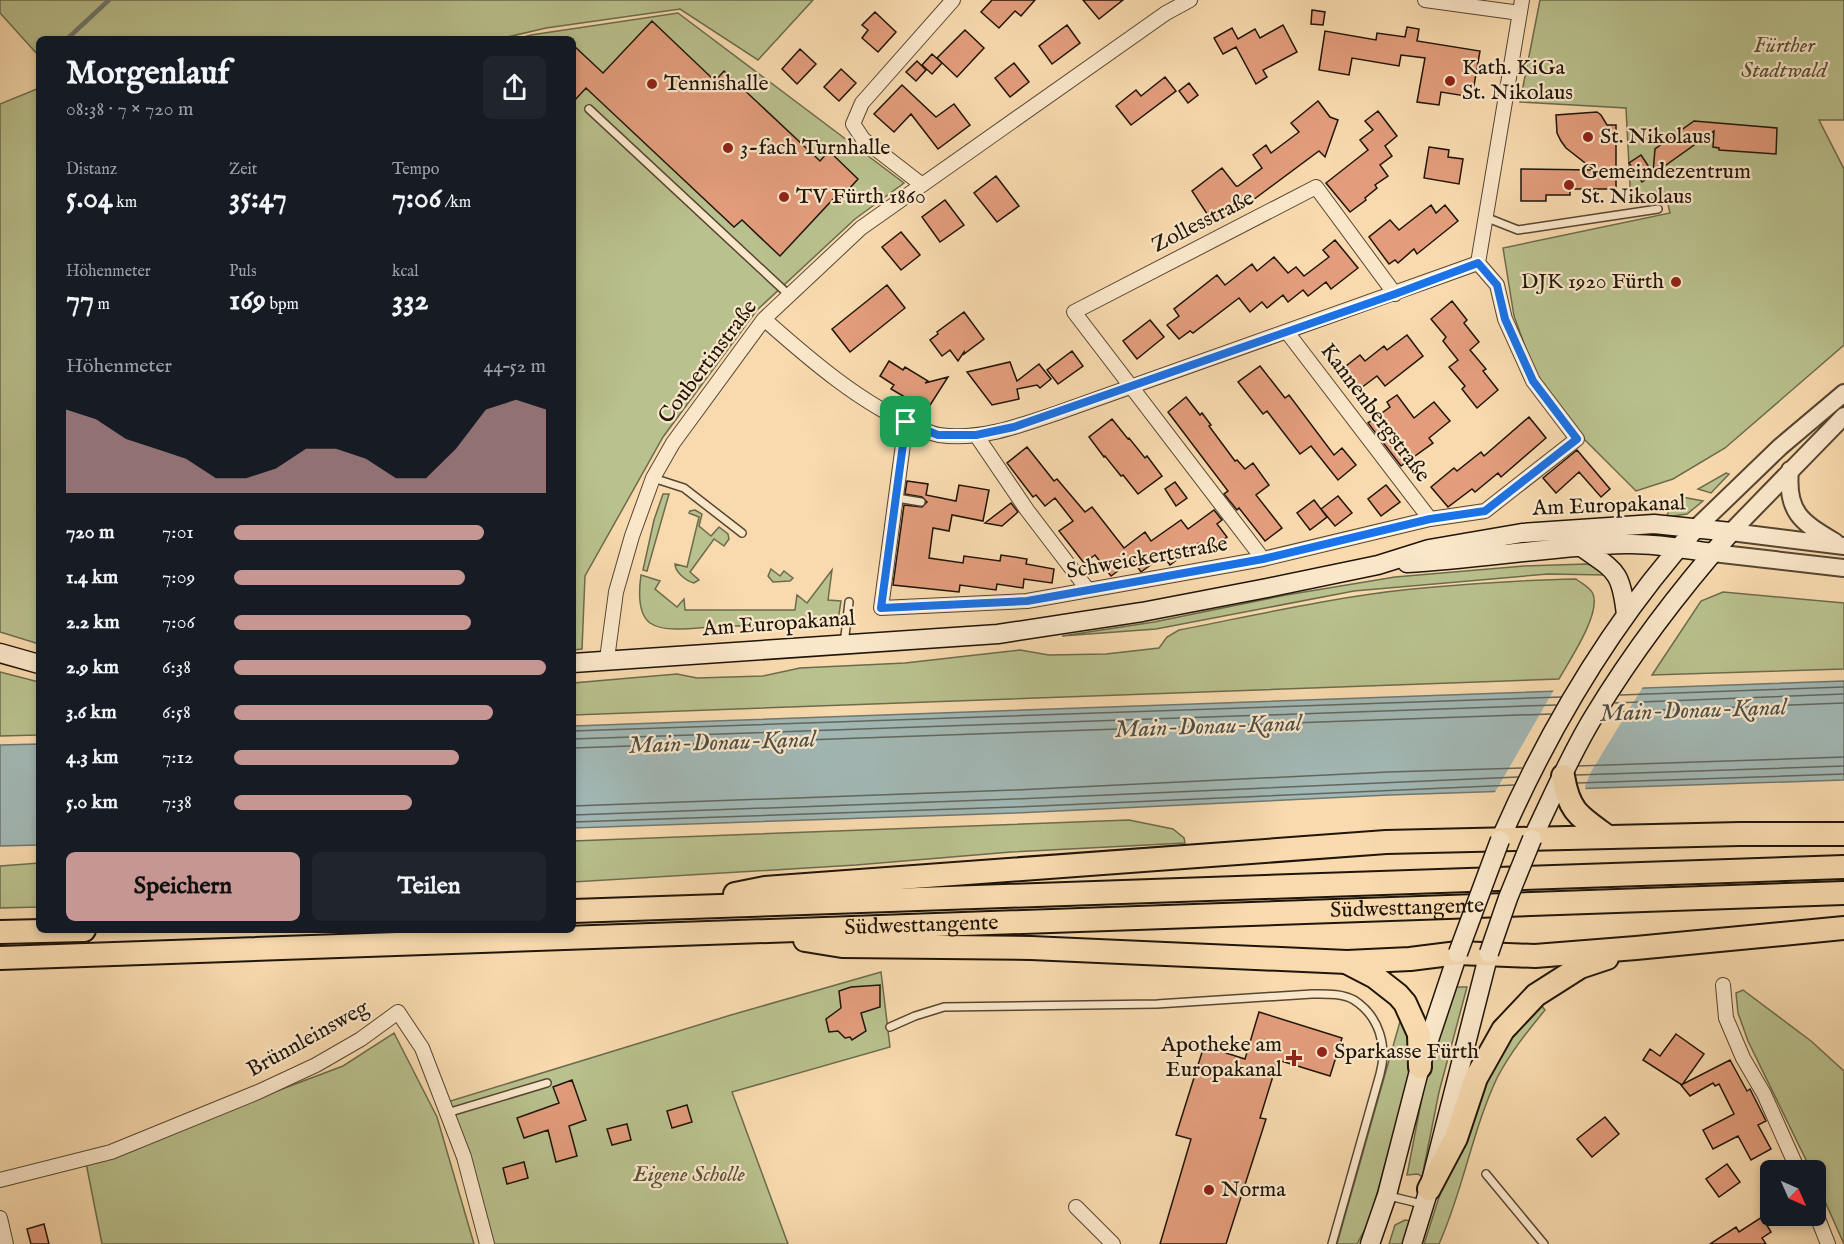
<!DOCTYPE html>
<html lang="de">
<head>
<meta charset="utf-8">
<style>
  :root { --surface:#171b24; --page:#20242c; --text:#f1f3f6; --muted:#9ea1a6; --accent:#c59692 }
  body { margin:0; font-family:"IM FELL English",serif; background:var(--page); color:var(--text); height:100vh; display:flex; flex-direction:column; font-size:22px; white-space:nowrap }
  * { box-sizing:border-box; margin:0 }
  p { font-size:20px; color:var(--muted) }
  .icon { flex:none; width:33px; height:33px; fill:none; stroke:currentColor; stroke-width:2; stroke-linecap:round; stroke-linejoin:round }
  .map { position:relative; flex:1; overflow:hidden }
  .panel { position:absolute; left:36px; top:36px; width:540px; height:897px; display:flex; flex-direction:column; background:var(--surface); border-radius:9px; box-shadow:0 3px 9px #0003 }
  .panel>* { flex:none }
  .needle { width:39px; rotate:135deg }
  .tools { position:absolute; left:1760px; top:1160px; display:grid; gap:12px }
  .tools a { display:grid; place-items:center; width:66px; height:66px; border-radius:9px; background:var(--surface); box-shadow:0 3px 9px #0003; font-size:30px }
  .pin { position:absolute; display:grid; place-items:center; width:51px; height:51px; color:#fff; margin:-26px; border-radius:12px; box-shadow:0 3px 9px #0006 }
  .round { display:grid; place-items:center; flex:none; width:63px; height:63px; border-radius:9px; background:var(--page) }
  .head { display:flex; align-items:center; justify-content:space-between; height:102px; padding:0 30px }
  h1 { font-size:33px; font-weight:800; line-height:45px }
  .stats { display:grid; grid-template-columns:repeat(3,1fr); gap:9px; height:102px; padding:6px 30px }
  .stats div { display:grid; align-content:center }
  .stats b { font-size:30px; font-weight:800 }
  .stats small { font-size:16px; font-weight:400 }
  .stats p { font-size:16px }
  .chart { height:168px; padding:12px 30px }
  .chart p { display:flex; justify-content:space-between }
  .chart svg { width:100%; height:108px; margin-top:6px; fill:var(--accent); opacity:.7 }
  .button { display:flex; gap:12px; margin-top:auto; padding:12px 30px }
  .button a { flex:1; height:69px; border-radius:9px; background:var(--accent); color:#111; font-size:24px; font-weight:800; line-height:69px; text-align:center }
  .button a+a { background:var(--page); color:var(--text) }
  ul { padding:0 30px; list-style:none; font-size:20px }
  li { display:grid; grid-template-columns:96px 72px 1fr; align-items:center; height:45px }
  li i { height:15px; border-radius:8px; background:var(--accent) }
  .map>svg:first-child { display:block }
  .green { fill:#b9c18e; stroke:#6c6b4c; stroke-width:1.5 }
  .water { fill:#a2b8b5; stroke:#6e7770; stroke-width:1.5 }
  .pier { fill:#f8daae }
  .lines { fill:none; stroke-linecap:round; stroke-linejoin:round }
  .shore { stroke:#61665f; stroke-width:1.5 }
  .stream { stroke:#6e7770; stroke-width:4.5 }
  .building { fill:#e39d7c; stroke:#201509; stroke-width:1.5 }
  .service-casing { stroke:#564632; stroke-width:10 }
  .minor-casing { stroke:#564632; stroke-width:16 }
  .tertiary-casing { stroke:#564632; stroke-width:20 }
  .secondary-casing { stroke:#201509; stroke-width:21 }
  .trunk-casing { stroke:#201509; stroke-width:26 }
  .service { stroke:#fae7ca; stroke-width:7 }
  .minor { stroke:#fae7ca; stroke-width:14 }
  .tertiary { stroke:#fae7ca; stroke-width:16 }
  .secondary { stroke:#fae7ca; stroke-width:18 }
  .trunk { stroke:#f8daae; stroke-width:22 }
  .secondary-bridge-casing { stroke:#201509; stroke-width:21; stroke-linecap:butt }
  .secondary-bridge { stroke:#fae7ca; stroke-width:18 }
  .route-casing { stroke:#fff; stroke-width:12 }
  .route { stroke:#1a73e8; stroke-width:8 }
  .poi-dot { fill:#8f2418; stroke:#fae7ca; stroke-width:2 }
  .labels { text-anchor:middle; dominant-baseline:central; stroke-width:4.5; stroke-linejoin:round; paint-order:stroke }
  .park-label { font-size:22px; font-style:italic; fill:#565138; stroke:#fae7ca }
  .poi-label { font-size:22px; fill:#201509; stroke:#fae7ca; text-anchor:start }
  .street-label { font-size:22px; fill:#201509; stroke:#fae7ca }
  .water-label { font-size:24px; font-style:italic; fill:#4e4e45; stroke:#fae7ca }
</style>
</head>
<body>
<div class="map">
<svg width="1844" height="1244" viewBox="0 0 1844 1244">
  <rect width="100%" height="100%" fill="#f8daae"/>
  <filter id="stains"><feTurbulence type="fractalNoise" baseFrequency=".00333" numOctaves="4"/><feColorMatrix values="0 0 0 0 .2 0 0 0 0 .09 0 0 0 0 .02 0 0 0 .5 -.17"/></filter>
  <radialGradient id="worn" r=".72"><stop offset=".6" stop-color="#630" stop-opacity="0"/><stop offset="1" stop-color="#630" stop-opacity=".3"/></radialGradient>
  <path class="green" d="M0,0h813l-55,60 -78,-51 -134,19 -47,11h-460v17l-39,-43z
    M1540,0h304v120h-25l25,49v176l-119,103 -52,31 -37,12 -58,-58 -41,-54 -23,-63 -11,-68 167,-35 -4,-17 -35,8 -5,-96 -106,-6z
    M678,13l226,170 -49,36 -98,91 -94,127 -78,139 -3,73 -9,1v-611h-56l14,-4z
    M39,88v556l-39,-12v-528z
    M1726,473l3,1 -18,19 -13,-4z
    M663,494h6l-22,77 -4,-1 11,-50z
    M1682,497l21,4 -16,13 -21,3 7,-14z
    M695,510l7,4 -3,12 12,10 8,-9 9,7 1,5 -5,7 -10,-7 -24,33 9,8 -5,3c-8,-2 -19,-11 -19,-19l12,3 12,-50 -10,-4 1,-2z
    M1586,564l10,2 10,9 -58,-1 -194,17 -198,38 -94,7 92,-14 132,-27 109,-18 129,-11z
    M771,569l9,7 4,-5 9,7 -3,3 -17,1 -5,-6z
    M832,570l-4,30 13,1 -4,26c-35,-1 -70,-1 -106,-1 -18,0 -36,3 -55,3 -8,0 -19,-1 -26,-6 -13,-10 -11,-34 -9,-48l19,6 -5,8 22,18 7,-8 1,11h110l2,-15 10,8z
    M1576,579c5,4 15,9 17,15 8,20 -24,67 -34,85l-986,36v-32l104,-9 20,4 66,-2 37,-8 105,-5 115,-13 29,5 57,-1 53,-6 8,-11 12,-7c77,-15 155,-33 233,-41 55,-5 109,-9 164,-10z
    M1723,592l121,11v66l-192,6 49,-74z
    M0,672l39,10v53l-39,1z
    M1129,820l44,9 11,9 1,5 -174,9 -155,13 -283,17v-41z
    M39,863v44l-39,1v-42z
    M881,972l9,75 -158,45 56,152h-301l-43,-141 287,-88z
    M1451,987h16l-28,105 -17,85 -4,-3 -11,1 17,-88z
    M1743,990l68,51 33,30v173l-29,-65v-9h-4l-63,-129 -10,-28 -2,-20z
    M1540,1004l5,6c-18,22 -35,43 -48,68 -25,53 -34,113 -58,166h-15l17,-53 16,-36 15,-46 39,-75z
    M1401,1018l7,8 2,45 -40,149 -13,24h-20z
    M394,1033l43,84 37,127h-372l-16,-81 257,-97z
    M1405,1220l6,1 -7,23h-15l6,-19z"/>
  <path class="water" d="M1844,681v99l-455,15 -374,18 -442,15v-102z
    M39,744v101l-39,1v-101z"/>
  <path class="pier" d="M1644,685l-53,87 -6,14 1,5 -92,3 61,-106z"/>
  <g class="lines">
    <path class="shore" d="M1620,695l224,-8
      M1615,703l229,-9
      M1609,712l235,-9
      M573,731l988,-34
      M573,739l983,-34
      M573,748l978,-34
      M1578,766l266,-9
      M1576,775l268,-9
      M1577,783l267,-9
      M573,806l441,-16 374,-18 134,-4
      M573,815l441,-16 504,-22
      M573,822l442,-15 499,-22"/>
    <path class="stream" d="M67,39l42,-39"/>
  </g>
  <path class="building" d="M992,0h43l-14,16 -6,-5 -16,17 -18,-16z
    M1083,0h40l-24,19z
    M1312,10l13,2 -2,13 -12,-1z
    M875,12l21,20 -18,20 -16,-14 6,-8 -6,-5z
    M652,21l63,60 9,-10 96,90 9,-10 29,28 -19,21 -3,-4 -56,60 -38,-36 -8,7 -148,-139 -13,14v-57l30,28z
    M1067,25l13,18 -28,21 -13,-18z
    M1283,25l14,27 -34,18 4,7 -11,7 -20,-37 -13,7 -9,-16 18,-10 6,11 17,-10 5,9z
    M1407,27l12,2 -2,12 63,10 -8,46 -31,-5 -2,13 -22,-3 8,-44 -24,-3 -2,11 -47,-8 -3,17 -30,-5 6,-39 51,9 1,-7 28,4z
    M965,30l19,18 -27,29 -20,-19z
    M800,49l16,15 -19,20 -15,-15z
    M932,54l10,9 -10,11 -10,-9z
    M917,61l9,9 -10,11 -10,-9z
    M1014,63l15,19 -19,15 -15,-19z
    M841,69l15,14 -17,18 -15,-14z
    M1165,77l11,14 -45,34 -15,-19 20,-16 5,6z
    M1189,83l9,12 -10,8 -9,-12z
    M902,85l34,32 18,-13 16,21 -32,24 -27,-35 -17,18 -20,-18z
    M1318,101l12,16 8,3 -13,37 -6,-6 -66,49 -2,-3 -38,26 -21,-32 30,-23 14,18h2l24,-18 -9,-13 13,-10 5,8 28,-21 -8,-9z
    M1378,111l19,25 -12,10 7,10 -12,9 8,11 -13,9 2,3 -12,10 1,2 -16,12 -24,-29 42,-33 -8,-10 13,-10 -8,-9z
    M1597,112l4,3 6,10h9v64h-46v6h-24v6h-25v-32l73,1 -28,-22 -5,-7 -4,-8 -1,-18z
    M1694,121l83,7 -1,26 -57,-4v-2l-6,-1 1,-16 -72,51 -13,-19 12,-8 12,18 2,-24z
    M1429,147l20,3 -1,7 15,2 -4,25 -35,-6z
    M996,176l23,30 -22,16 -23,-29z
    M945,200l19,25 -24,17 -18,-25z
    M1431,205l5,8 9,-8 13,16 -41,33 -3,-5 -16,14 -3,-3 -6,4 -20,-27 21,-17 9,10z
    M901,232l19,23 -19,15 -19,-23z
    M1335,240l23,28 -27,21 -5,-7 -18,14 -5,-6 -15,12 -5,-7 -16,13 -5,-6 -12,10 -11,-14 -46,35 -3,-2 -11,8 -12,-14 12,-9 -5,-7 43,-34 8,10 27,-21 5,7 17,-14 14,16 8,-6 8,9 25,-19 -6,-7z
    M887,285l18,23 -55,44 -18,-23z
    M1452,301l15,19 -3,3 15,19 -9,8 16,19 -3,2 15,19 -21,18 -15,-19 3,-3 -16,-19 9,-7 -15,-19 3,-4 -15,-18z
    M964,312l20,27 -20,15v-2l-6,9 -8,-11 -8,6 -12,-16 8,-6 -1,-2z
    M1150,320l14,17 -27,22 -14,-18z
    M1407,335l16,21 -38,30 -8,-10 -20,15 -16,-21 19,-15 5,6 19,-15 3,4z
    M1072,351l11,15 -25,18 -11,-14z
    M889,361l14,9 2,-3 23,14 -3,2 23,-6 -21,33 -36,-21 3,-4 -14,-9z
    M1010,362l7,19 22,-17 12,15 -11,9 -3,-3 -20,4 2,10 -27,6 -25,-33z
    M1260,366l25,32 4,-3 45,60 8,-7 14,17 -18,15 -27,-34 -11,8 -33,-43 -4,3 -25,-32z
    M1397,395l17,23 20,-16 16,19 -21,17 4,5 -32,23 -33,-43 22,-16 -3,-5z
    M1186,397l14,18 2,-2 9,12 -2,1 26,35 2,-1 8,9 8,-6 16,22 -13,10 26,33 -17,13 -26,-33 -2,2 -13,-16 4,-3 -60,-79z
    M1529,417l17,21 -45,39 -3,-4 -23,19 -3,-3 -24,18 -17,-20 23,-19 3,3 24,-19 3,4z
    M1112,419l16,20 1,-1 16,20 2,-2 15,20 -24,18 -15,-19 -2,1 -16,-20 -1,1 -15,-20z
    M1027,447l27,34 3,-2 28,33 7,-5 32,41 21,-16 6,9 30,-21 7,9 26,-19 8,10 -5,4 10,13 -21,16 -7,-10 -29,22 -7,-9 -22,16 -8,-12 -22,16 -16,-21 -11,8 -25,-32 14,-10 -18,-23 -10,8 -9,-11 -3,2 -26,-34z
    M1577,450l33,39 -9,8 -22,-25 -23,21 -13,-15z
    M907,481l21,3 -2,11 30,6 3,-16 30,5 -6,31 -31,-6 -3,16 -16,-3 -4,30 34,5 1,-7 36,5 1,-6 26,4 -1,5 28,5 -2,14 -28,-4 -1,9 -26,-4 -1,6 -36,-5 -1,7 -66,-7 11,-80 18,2 5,-5 -5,-5 -17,-3z
    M1175,482l12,16 -11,8 -11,-17z
    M1386,485l14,17 -19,14 -13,-17z
    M1338,496l14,17 -17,13 -14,-17z
    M1314,500l13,17 -17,13 -13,-17z
    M1011,503l7,9 -16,14 -17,-3z
    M880,985v22l-19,6 5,18 -14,9 -2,-3 -5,1 -7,-7 -9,1 -3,-13 15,-11 -2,-17 12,-4z
    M1259,1012l83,26 -12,38 -52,-16 -18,58 6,1 -40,125h-66l31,-105 -15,-4 28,-89 41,13z
    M1676,1034l28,20 -22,31 -39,-25 7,-11 10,7z
    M1730,1060l17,31 3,-2 16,32 -8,4 13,24 -20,11 -13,-24 -25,13 -10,-19 31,-16 -15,-30 -4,2 -2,-3 -23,13 -9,-11z
    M572,1080l14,40 -17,6 8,30 -21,6 -8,-32 -24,8 -7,-20 42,-15 -6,-16z
    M687,1105l5,17 -20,6 -5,-17z
    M1605,1117l14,17 -27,23 -15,-18z
    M627,1124l4,16 -19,5 -5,-16z
    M524,1162l4,16 -21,6 -4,-16z
    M1727,1164l13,18 -21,15 -13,-18z
    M1762,1217l9,15 -9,6 4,6h-56l26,-17 3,5z
    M44,1224l5,20h-18l-4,-15z"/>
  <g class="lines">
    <g class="service-casing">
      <path id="service" d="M589,109l200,186
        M1485,217l33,13 140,-21
        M653,478l31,10 58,45
        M897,498l24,4
        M844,644l5,-42
        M890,1027l25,-11 29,-9 213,-3 155,-10c13,0 30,-1 42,6 25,16 34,46 26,74l-48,170
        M447,1113l100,-30
        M1486,1174l58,70
        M1389,1196l33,8"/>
    </g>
    <g class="minor-casing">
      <path id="minor" d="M1425,0l95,13
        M921,184l-58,-45 -10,-15 9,-21 91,-103
        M764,319c44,39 98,86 153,108 7,3 15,7 22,8 41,6 83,-10 121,-23l418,-149
        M1287,332l143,187
        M906,422l-25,186 146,-7 236,-42 167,-40 55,-8 92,-72 -44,-58 -28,-62 -8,-34 -19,-22 44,-263
        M976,435l51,75 61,80
        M1263,559l-189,-247 242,-125 79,107
        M607,659l9,-67 16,-56 21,-58 20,-35 91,-124 97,-91 305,-215 24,-13
        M1723,985l3,33 17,40 21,36 34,76
        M0,1180l111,-28 147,-60 58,-27 45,-26 37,-27 24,36 42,109 23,87
        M1076,1207l37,37
        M1815,1211l13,33
        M0,1218l6,26"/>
    </g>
    <g class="tertiary-casing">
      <path id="tertiary" d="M1790,470c-4,42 11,52 45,72
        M1696,528l84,-81 64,-54
        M1731,532l113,-116
        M1731,532l113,14
        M1713,553l131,15"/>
    </g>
    <g class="secondary-casing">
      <path id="secondary" d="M1580,546c35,25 41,23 46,69
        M1407,563c74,-4 146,-17 219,-19 29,-1 58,5 87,9
        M0,653l39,11
        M573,663l425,-29 144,-22 125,-24 111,-23 51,-16 93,-16 132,-9 77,8
        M1532,839c20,-41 38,-84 62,-123 40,-66 86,-126 137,-184
        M1500,840c50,-114 113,-220 196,-312
        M1370,1244l17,-49 33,-128 38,-114
        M1412,1244l17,-55 60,-236"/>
    </g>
    <g class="trunk-casing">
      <g id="trunk">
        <path d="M1563,776c6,36 16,40 45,61"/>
        <path d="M735,894l30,-6 621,-46 354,-8h104"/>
        <path d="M573,911l1271,-44"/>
        <path d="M0,932l84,-2"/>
        <path d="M805,940l37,6 189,2 316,14 63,-3 48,-6 77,3 101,-8 208,-20"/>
        <path id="s1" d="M0,958l1844,-65"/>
        <path d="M1348,963l27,14 23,18 7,8 14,31 1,33"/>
        <path d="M1429,1189l27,-51 20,-60 27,-48 33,-35 44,-28 27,-9"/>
      </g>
    </g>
    <use href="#service" class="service"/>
    <use href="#minor" class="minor"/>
    <use href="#tertiary" class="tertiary"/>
    <use href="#secondary" class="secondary"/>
    <use href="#trunk" class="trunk"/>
    <g class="secondary-bridge-casing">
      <path id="secondary-bridge" d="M1458,953l42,-113
        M1489,953l19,-55 24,-59"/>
    </g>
    <use href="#secondary-bridge" class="secondary-bridge"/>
  </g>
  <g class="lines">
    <g class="route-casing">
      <path id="route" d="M1478,263l19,22 8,34 28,62 44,58 -92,72 -55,8 -167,40 -236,42 -146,7 25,-186 32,13h38l38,-8 381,-133z"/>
    </g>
    <use href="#route" class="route"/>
  </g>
  <g class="poi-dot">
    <circle cx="1450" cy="81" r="6"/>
    <circle cx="652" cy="84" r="6"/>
    <circle cx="1588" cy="137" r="6"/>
    <circle cx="728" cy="148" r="6"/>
    <circle cx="1569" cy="185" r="6"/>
    <circle cx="784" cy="197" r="6"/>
    <circle cx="1676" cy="282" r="6"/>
    <circle cx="1322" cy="1052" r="6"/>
    <path d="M1291 1049h6v6h6v6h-6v6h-6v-6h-6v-6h6z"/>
    <circle cx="1209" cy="1190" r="6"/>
  </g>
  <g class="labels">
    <g class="park-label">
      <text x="1784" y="46">Fürther<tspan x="1784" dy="25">Stadtwald</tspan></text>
      <text x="689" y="1175">Eigene Scholle</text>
    </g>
    <g class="poi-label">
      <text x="1462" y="68">Kath. KiGa<tspan x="1462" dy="25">St. Nikolaus</tspan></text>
      <text x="664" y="84">Tennishalle</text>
      <text x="1600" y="137">St. Nikolaus</text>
      <text x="740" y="148">3-fach Turnhalle</text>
      <text x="1581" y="172">Gemeindezentrum<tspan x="1581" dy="25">St. Nikolaus</tspan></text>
      <text x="796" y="197">TV Fürth 1860</text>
      <text x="1664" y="282" text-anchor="end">DJK 1920 Fürth</text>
      <text x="1282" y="1045" text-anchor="end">Apotheke am<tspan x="1282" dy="25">Europakanal</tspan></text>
      <text x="1334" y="1052">Sparkasse Fürth</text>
      <text x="1221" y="1190">Norma</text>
    </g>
    <g class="street-label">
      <text transform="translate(1203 222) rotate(-27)">Zollesstraße</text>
      <text transform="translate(708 362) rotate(-53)">Coubertinstraße</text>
      <text transform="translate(1375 413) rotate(53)">Kannenbergstraße</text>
      <text transform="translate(1609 506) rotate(-2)">Am Europakanal</text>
      <text transform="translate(1147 558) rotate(-10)">Schweickertstraße</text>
      <text transform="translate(779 624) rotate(-4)">Am Europakanal</text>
      <text stroke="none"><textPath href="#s1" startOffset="1408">Südwesttangente</textPath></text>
      <text stroke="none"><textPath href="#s1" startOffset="922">Südwesttangente</textPath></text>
      <text transform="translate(308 1039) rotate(-29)">Brünnleinsweg</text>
    </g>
    <g class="water-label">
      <text transform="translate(1693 711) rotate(-2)">Main-Donau-Kanal</text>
      <text transform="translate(1208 727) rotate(-2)">Main-Donau-Kanal</text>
      <text transform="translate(722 743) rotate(-2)">Main-Donau-Kanal</text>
    </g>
  </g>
  <rect width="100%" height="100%" filter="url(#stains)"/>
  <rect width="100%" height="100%" fill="url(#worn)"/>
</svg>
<div class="tools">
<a><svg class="needle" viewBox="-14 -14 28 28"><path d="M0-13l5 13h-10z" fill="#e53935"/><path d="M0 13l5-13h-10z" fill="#9ea1a6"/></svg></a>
</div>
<div class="pin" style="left:906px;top:422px;background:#1e9e55"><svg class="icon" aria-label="arrive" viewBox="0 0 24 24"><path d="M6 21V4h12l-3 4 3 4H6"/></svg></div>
<section class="panel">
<div class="head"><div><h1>Morgenlauf</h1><p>08:38 · 7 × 720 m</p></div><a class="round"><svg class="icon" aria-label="share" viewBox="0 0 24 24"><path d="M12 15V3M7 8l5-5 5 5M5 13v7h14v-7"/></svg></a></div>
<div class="stats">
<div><p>Distanz</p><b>5.04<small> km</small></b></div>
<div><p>Zeit</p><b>35:47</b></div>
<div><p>Tempo</p><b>7:06<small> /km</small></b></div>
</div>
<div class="stats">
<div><p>Höhenmeter</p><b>77<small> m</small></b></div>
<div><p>Puls</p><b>169<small> bpm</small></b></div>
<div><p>kcal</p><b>332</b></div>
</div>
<div class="chart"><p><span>Höhenmeter</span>44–52 m</p>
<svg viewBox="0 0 160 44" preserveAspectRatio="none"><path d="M0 44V10L10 14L20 22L30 26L40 30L50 38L60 38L70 34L80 26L90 26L100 30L110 38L120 38L130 26L140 10L150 6L160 10V44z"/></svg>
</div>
<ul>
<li><b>720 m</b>7:01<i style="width:80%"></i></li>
<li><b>1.4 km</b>7:09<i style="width:74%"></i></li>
<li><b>2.2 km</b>7:06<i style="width:76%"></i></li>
<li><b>2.9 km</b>6:38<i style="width:100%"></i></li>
<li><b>3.6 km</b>6:58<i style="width:83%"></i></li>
<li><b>4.3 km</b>7:12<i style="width:72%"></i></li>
<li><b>5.0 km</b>7:38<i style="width:57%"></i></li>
</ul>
<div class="button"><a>Speichern</a><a>Teilen</a></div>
</section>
</div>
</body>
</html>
